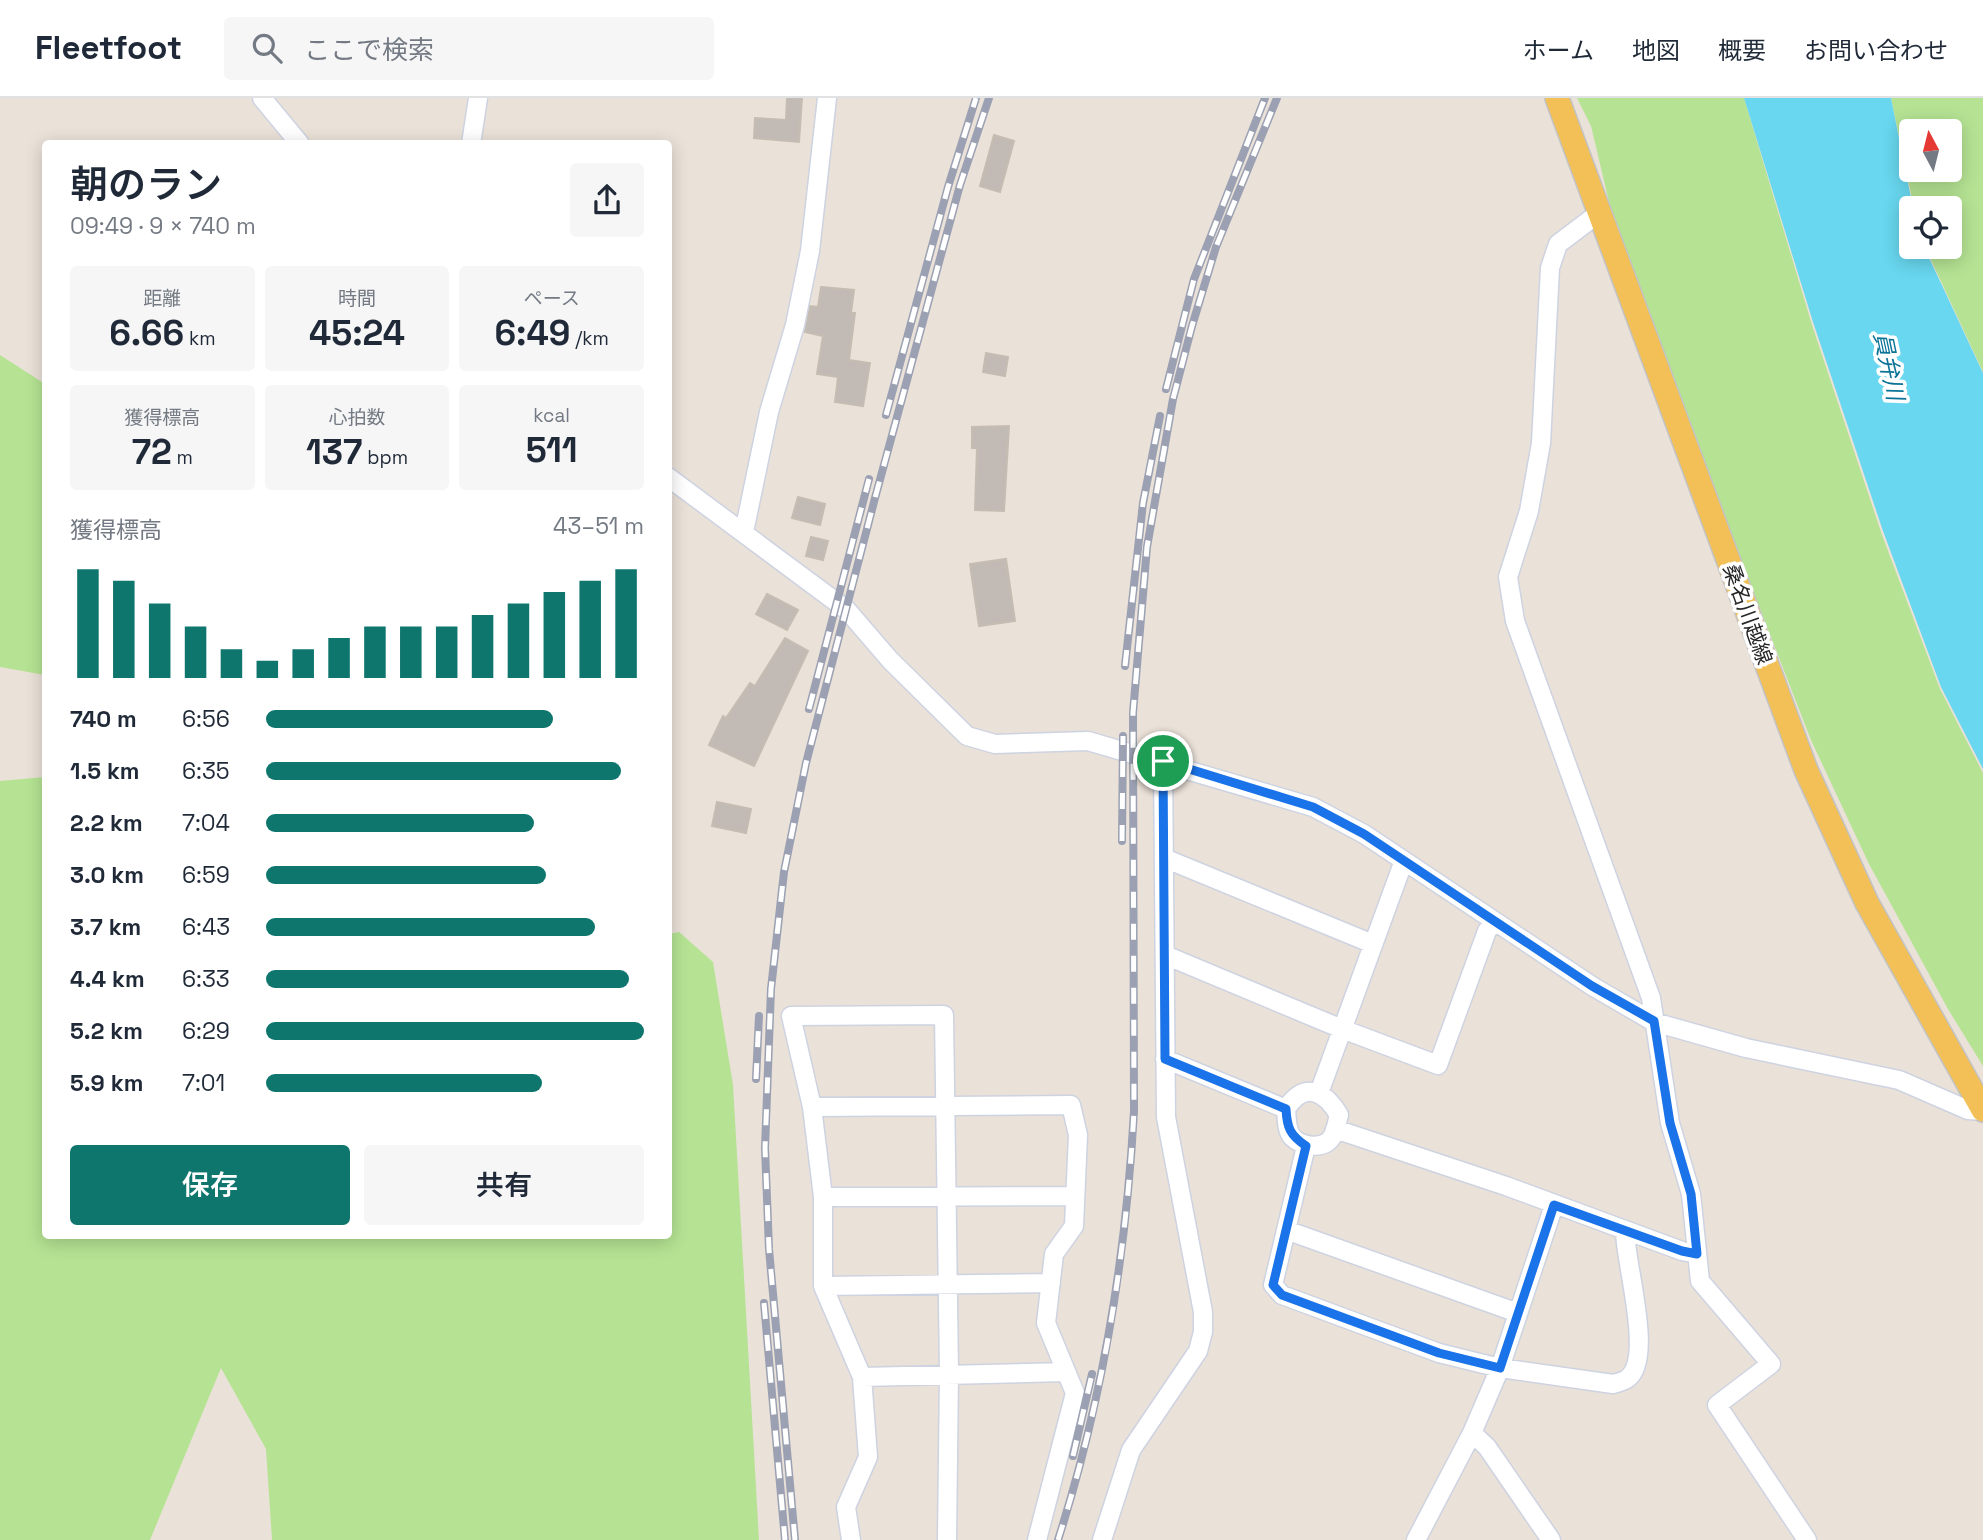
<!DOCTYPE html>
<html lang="ja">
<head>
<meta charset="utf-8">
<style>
  :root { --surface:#fff; --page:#f6f6f7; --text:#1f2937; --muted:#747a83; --line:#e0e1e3; --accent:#0f766e }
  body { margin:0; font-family:"Space Grotesk","Noto Sans JP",sans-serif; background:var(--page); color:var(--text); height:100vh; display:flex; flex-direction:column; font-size:26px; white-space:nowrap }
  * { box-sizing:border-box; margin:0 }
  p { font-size:23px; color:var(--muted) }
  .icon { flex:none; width:38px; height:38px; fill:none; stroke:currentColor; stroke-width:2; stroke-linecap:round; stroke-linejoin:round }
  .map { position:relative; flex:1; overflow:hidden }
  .panel { position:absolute; left:42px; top:42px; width:630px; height:1099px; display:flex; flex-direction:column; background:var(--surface); border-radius:7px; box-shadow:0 4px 18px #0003 }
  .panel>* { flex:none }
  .needle { width:46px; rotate:353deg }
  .fabs { position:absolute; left:1899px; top:21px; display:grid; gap:14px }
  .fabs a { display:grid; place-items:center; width:63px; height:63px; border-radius:7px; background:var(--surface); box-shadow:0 4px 18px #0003; font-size:35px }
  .pin { position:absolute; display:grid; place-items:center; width:60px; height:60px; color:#fff; margin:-30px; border:4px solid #fff; border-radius:50%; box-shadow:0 2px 7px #0007 }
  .round { display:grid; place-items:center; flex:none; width:74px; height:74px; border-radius:7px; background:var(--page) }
  .head { display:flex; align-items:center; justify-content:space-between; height:119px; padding:0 28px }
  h1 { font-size:38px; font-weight:600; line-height:52px }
  .stats { display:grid; grid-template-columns:repeat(3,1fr); gap:10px; height:119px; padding:7px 28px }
  .stats div { display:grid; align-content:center; border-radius:7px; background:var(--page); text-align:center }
  .stats b { font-size:35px; font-weight:600 }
  .stats small { font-size:19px; font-weight:400 }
  .stats p { font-size:19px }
  .chart { height:196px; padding:14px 28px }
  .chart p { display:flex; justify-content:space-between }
  .chart svg { width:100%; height:126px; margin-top:7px; stroke:var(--accent); stroke-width:6 }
  .primary-button { display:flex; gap:14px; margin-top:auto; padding:14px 28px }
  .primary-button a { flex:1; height:80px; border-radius:7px; background:var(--accent); color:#fff; font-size:28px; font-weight:600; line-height:80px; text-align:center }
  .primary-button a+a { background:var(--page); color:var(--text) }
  ul { padding:0 28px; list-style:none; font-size:23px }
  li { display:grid; grid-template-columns:112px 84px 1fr; align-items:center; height:52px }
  li i { height:18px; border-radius:9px; background:var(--accent) }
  header { display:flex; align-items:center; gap:42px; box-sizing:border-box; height:98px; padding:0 35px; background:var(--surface); border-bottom:2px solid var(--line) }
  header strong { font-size:33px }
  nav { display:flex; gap:38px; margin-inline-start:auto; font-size:24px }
  .search { width:490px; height:63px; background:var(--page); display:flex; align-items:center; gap:18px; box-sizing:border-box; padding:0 24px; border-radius:7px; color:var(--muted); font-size:26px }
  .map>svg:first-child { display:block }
  .green { fill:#b5e393; fill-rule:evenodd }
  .water { fill:#68d7ef }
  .building { fill:#c2bbb5; stroke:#c5bdb2; stroke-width:2 }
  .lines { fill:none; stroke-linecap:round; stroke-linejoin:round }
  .minor-casing { stroke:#ced3e1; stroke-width:21 }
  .major-casing { stroke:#c3c3c3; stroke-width:26 }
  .minor { stroke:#fff; stroke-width:18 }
  .major { stroke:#f2c056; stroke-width:23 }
  .rail-casing { stroke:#9ba1b2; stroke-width:8 }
  .rail { stroke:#fff; stroke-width:5; stroke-dasharray:16; stroke-linecap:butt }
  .route-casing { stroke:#fff; stroke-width:14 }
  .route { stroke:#1a73e8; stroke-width:9 }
  .labels { text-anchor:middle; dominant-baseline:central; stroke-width:7; stroke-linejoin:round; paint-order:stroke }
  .street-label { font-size:21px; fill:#272727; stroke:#fff }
  .water-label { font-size:23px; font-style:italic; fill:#0b7397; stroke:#fff }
</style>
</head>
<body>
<header>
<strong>Fleetfoot</strong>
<div class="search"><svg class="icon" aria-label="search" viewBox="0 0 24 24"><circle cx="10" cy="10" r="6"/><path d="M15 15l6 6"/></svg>ここで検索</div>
<nav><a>ホーム</a><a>地図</a><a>概要</a><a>お問い合わせ</a></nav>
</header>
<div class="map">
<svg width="1983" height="1442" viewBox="0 0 1983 1442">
  <rect width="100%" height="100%" fill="#eae1d8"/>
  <path class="green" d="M1577,0h167l68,227 70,210 58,154 43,84v293l-35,-57 -79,-145 -58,-124 -191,-492 -29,-122z
    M1891,0h92v274l-58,-125h25v-39h-36zM1950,33v39h-39v-39z
    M0,257l45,29v291l-45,-8z
    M45,679l1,459h622l1,-302 10,-2 34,30 20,123 26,455h-487l-6,-91 -45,-81 -71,172h-150v-759z"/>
  <path class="water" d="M1744,0h147l22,110 -2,39h13l59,126v396l-42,-82 -58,-156 -70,-209z"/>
  <path class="building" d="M787,0h15l-3,44 -45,-4 1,-20 31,2z
    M994,37l20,6 -14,51 -20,-6z
    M821,189l33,3 -3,23h4l-6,47 21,3 -7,43 -28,-4 3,-25 -21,-3 6,-38 -18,-4 5,-26 8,1z
    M986,255l22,4 -3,19 -22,-4z
    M1009,328l-5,85 -29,-1 2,-62h-5v-21z
    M798,399l27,7 -5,21 -28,-7z
    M811,439l17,4 -5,19 -17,-4z
    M1006,461l9,62 -36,5 -9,-62z
    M767,496l31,16 -11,20 -31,-16z
    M785,540l23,13 -54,115 -45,-21 14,-29 3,2 24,-35 5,3z
    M717,704l34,7 -5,24 -34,-7z"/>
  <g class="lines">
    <g class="minor-casing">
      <path id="minor" d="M262,0l38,46
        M471,46l7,-46
        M1599,115l-41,31 -8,24 -9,175 -12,68 -21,66 7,44 136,377 19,125 21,71 9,87 71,83 -54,41 90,135
        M668,379l179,133 43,50 77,76 28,8 93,-3 225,66 51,27 228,152 62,36 92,26 153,32 69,30 15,1
        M744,434l25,-120 26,-87 15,-74 17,-153
        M1164,760l209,86
        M1165,857l177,74 96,36 49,-134 6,-9
        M1165,961l121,50c1,10 0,20 6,28 10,10 32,13 40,0 4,-6 5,-16 7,-22 -15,-25 -35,-34 -53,-6
        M1319,995l84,-230
        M812,1009l259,-2 7,30 -4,91 -20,28 -8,69 29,70 -38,147
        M1335,1031l171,57 176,65 15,3
        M1306,1048l-33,139 9,10 157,58 61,15 113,16c4,-1 12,-3 15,-6 26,-20 -3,-115 -3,-147
        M823,1099l252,-1
        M1286,1132l232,83
        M823,1188l228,-3
        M862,1279l204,-5
        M851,1442l-5,-33 22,-50 -6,-80 -39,-91v-89l-11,-90 -21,-91 153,-1 5,358 -2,167
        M1102,1442l29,-90 67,-99 5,-19v-20l-37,-195 -3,-356
        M1416,1442l56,-107
        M1551,1442l-64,-93 -15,-14 28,-65 54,-163"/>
    </g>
    <g class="major-casing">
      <path id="major" d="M1557,0l249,672 61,133 116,207"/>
    </g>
    <use href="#minor" class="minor"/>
    <use href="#major" class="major"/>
    <g class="rail-casing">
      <path id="rail" d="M1166,291l28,-110 71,-181
        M886,317l62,-228 28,-89
        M1125,568l18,-163 17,-87
        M809,611l60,-230
        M1122,743l1,-105
        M756,981l3,-63
        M764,1205l21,237
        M1073,1358l19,-82
        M795,1442l-26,-291 -4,-101 6,-159 13,-117 22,-109 69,-265 85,-313 29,-87
        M1058,1442c45,-141 68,-282 76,-429l-1,-398 14,-166 26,-148 19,-73 24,-79 61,-149"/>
    </g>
    <use href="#rail" class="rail"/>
  </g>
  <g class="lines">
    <g class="route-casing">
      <path id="route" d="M1163,663l150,46 51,27 228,152 62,35 16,102 21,71 6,60 -15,-3 -128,-46 -54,163 -61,-15 -157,-58 -9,-10 33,-139c-16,-11 -19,-18 -20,-37l-121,-50z"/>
    </g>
    <use href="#route" class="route"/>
  </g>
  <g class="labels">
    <g class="street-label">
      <text transform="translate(1748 516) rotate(70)">桑名川越線</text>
    </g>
    <g class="water-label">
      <text transform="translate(1889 268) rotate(78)">員弁川</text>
    </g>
  </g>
</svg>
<div class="fabs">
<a><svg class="needle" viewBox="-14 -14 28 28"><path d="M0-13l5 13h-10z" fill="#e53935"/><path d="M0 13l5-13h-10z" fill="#747a83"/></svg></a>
<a><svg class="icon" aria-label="locate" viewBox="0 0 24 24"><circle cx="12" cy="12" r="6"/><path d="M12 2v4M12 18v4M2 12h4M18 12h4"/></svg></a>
</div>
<div class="pin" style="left:1163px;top:663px;background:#1e9e55"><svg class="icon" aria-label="arrive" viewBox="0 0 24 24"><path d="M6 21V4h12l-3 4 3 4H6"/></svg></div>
<section class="panel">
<div class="head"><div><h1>朝のラン</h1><p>09:49 · 9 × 740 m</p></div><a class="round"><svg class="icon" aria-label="share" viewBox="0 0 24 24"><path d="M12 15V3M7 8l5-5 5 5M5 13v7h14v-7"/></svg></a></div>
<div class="stats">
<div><p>距離</p><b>6.66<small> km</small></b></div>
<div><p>時間</p><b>45:24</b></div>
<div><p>ペース</p><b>6:49<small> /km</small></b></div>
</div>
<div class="stats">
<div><p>獲得標高</p><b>72<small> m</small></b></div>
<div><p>心拍数</p><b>137<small> bpm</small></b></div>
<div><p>kcal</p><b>511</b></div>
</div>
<div class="chart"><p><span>獲得標高</span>43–51 m</p>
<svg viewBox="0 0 160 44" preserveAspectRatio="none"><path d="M5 44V6M15 44V10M25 44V18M35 44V26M45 44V34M55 44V38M65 44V34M75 44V30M85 44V26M95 44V26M105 44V26M115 44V22M125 44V18M135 44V14M145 44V10M155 44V6"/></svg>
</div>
<ul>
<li><b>740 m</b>6:56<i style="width:76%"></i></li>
<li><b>1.5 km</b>6:35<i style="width:94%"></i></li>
<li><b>2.2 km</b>7:04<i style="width:71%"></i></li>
<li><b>3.0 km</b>6:59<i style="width:74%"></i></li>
<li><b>3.7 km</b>6:43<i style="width:87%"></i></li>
<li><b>4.4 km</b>6:33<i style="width:96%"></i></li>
<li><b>5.2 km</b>6:29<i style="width:100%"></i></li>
<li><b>5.9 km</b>7:01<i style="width:73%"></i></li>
</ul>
<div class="primary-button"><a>保存</a><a>共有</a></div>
</section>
</div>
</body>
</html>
